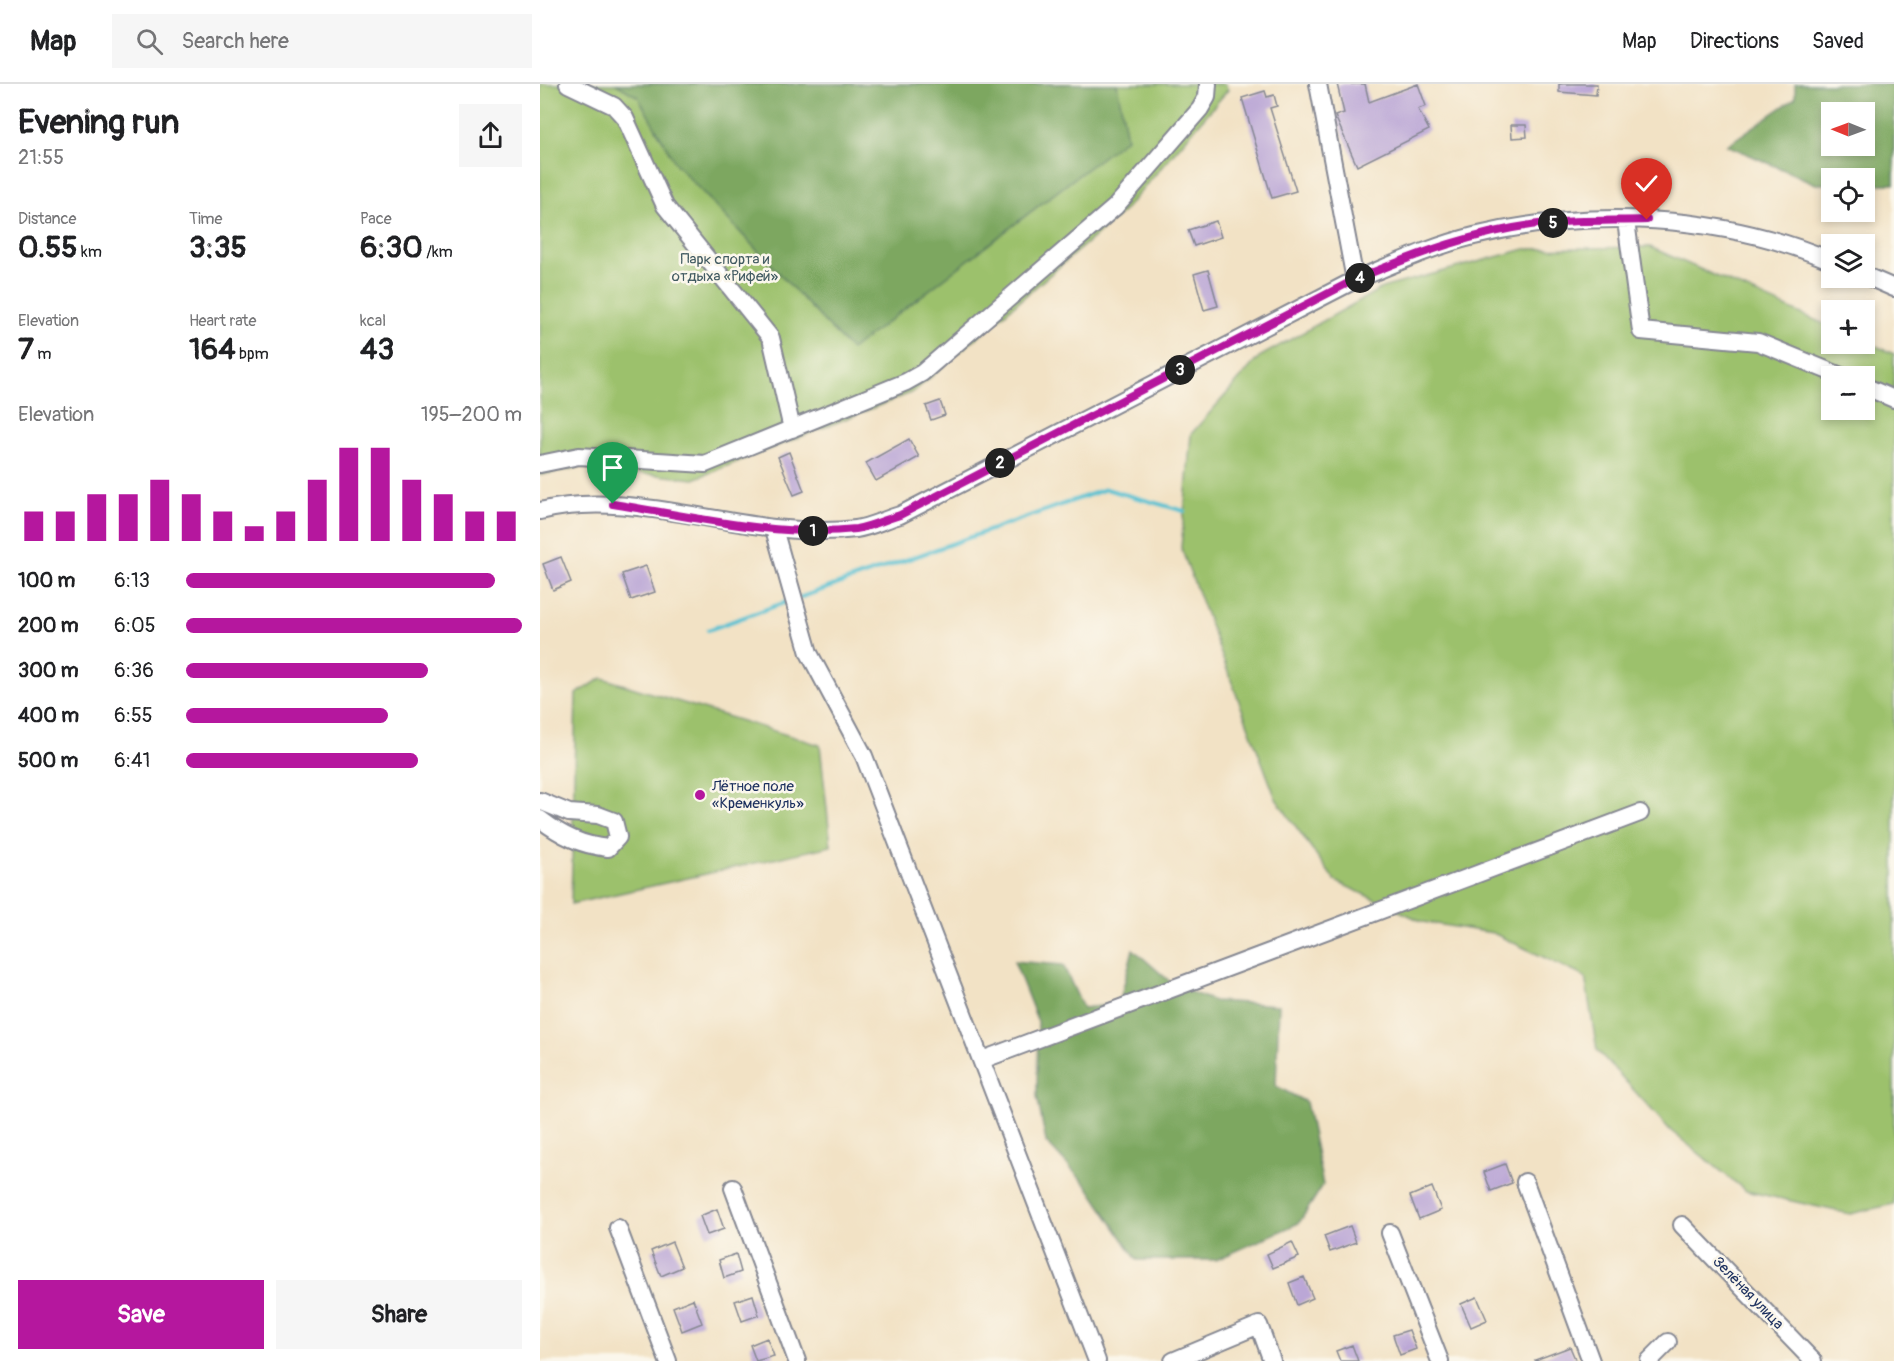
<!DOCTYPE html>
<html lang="en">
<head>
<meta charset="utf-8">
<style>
  :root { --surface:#fff; --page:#f6f6f6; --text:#202124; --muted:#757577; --line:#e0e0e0; --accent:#b5179e }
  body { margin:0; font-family:Pangolin,sans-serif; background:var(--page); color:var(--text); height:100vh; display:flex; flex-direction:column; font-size:22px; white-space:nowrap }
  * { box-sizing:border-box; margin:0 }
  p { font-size:20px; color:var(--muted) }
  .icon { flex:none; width:33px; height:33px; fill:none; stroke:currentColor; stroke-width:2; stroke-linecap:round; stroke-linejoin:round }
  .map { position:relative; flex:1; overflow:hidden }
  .panel { display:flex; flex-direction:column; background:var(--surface); width:540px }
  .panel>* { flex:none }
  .needle { width:39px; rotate:271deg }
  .controls { position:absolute; left:1281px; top:18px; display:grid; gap:12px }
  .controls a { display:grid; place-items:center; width:54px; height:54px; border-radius:0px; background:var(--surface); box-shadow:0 3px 9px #0003; font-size:30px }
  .pin { position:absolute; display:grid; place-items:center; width:51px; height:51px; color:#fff; margin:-62px -26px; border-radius:50% 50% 50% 0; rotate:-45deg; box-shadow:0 0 6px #0007 }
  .pin .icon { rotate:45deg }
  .km { position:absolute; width:30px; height:30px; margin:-15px; border-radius:50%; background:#222; color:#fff; font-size:16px; line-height:30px; text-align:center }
  .round { display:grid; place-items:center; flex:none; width:63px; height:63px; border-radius:0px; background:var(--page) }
  .head { display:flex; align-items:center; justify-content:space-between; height:102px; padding:0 18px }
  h1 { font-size:33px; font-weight:800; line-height:45px }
  .metrics { display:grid; grid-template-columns:repeat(3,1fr); gap:9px; height:102px; padding:6px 18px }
  .metrics div { display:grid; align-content:center }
  .metrics b { font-size:30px; font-weight:800 }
  .metrics small { font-size:16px; font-weight:400 }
  .metrics p { font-size:16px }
  .chart { height:168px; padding:12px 18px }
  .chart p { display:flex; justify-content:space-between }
  .chart svg { width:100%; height:108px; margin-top:6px; stroke:var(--accent); stroke-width:6 }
  .primary-button { display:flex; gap:12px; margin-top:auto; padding:12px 18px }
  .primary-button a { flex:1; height:69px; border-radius:0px; background:var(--accent); color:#fff; font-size:24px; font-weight:800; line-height:69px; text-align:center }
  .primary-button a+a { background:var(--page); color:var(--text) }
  ul { padding:0 18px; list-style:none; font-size:20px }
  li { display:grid; grid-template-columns:96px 72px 1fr; align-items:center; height:45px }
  li i { height:15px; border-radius:8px; background:var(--accent) }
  header { display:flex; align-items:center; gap:36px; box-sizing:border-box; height:84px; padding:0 30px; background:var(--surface); border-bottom:2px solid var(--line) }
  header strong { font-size:28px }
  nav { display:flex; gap:33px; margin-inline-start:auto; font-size:21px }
  .search { width:420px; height:54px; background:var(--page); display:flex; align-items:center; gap:15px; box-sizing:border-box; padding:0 21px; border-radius:0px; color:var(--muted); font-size:22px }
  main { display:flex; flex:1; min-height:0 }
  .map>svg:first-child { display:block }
  .green { fill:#9cc16c; stroke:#5c7865; stroke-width:1.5; fill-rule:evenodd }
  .forest { fill:#7da760; stroke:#4c6b5f; stroke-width:1.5; fill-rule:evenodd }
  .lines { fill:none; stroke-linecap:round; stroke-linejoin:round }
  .stream { stroke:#56c1d2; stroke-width:4 }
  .building { fill:#bba7d6 }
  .minor-casing { stroke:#868892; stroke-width:20 }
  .minor { stroke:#fff; stroke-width:16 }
  .route-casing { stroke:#fff; stroke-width:12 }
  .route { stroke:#b5179e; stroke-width:8 }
  .poi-dot { fill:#b5179e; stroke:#fbf7ec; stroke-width:2 }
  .labels { text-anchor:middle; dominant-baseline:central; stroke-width:5; stroke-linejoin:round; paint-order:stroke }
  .park-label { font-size:15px; fill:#425b62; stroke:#fbf7ec }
  .poi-label { font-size:15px; fill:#1b2f5e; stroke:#fbf7ec; text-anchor:start }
  .street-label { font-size:15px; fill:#1b2f5e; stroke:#fbf7ec }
</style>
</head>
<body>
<header>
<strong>Map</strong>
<div class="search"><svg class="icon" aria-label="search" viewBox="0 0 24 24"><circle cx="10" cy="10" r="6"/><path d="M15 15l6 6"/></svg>Search here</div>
<nav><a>Map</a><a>Directions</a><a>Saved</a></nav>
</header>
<main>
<section class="panel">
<div class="head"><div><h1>Evening run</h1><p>21:55</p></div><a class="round"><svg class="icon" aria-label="share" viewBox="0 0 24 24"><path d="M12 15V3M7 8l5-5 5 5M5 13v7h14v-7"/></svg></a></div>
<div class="metrics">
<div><p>Distance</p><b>0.55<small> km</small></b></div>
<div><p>Time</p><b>3:35</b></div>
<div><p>Pace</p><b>6:30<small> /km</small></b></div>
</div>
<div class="metrics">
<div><p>Elevation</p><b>7<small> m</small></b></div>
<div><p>Heart rate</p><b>164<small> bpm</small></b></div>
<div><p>kcal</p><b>43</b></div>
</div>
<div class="chart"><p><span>Elevation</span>195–200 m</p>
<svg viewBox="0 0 160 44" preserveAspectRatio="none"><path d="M5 44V32M15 44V32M25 44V25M35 44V25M45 44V19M55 44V25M65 44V32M75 44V38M85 44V32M95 44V19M105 44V6M115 44V6M125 44V19M135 44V25M145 44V32M155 44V32"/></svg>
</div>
<ul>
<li><b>100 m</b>6:13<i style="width:92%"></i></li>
<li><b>200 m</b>6:05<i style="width:100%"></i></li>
<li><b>300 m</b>6:36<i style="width:72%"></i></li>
<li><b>400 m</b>6:55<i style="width:60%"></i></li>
<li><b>500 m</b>6:41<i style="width:69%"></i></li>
</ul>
<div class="primary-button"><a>Save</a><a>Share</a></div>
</section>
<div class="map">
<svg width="1354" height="1277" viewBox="0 0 1354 1277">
  <rect width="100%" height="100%" fill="#fbf7ec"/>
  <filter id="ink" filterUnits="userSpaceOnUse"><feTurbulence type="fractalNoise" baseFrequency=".0167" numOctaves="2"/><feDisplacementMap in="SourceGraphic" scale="12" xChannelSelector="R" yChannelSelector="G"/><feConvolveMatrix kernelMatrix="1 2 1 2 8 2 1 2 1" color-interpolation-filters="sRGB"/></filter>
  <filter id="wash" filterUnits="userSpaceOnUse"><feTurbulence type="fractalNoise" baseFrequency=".008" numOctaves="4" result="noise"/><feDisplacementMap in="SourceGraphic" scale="24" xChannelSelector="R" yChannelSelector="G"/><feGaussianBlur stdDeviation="1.35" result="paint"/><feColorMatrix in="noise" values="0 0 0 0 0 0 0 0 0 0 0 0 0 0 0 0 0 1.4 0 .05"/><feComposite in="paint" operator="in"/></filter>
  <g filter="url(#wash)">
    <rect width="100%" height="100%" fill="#f2e2c5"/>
    <path class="green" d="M0,0h685l3,6 -105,122 -210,180 -219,87 -113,-12 -41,8z
      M1110,163l181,80 1,17h32l1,-3 29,13v850l-44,10 -104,-23 -75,-60 -74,-81 -12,-73 -92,-44 -70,-11 -88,-41 -59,-82 -95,-251 10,-114 68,-77 123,-69 143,-39zM1292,292h32v34h-32z
      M62,594l218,67 11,101 -260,58 5,-210z"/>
    <path class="forest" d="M76,0h501l10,54 -276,212 -175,-186 -38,-67z
      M1255,0h99v100h-29l-1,-6h-32l-1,6h-15l-89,-39 68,-47zM1292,28h32v34h-32z
      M593,865l42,37 39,15 65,4 -3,81 30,16 17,83 -24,38 -83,37h-79l-49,-73 -42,-45 -9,-46 1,-74 -24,-61 49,4 20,43 36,-4z"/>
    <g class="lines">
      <path class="stream" d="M259,514l307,-109 78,22
        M168,546l81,-29"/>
    </g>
    <g id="blocks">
      <path class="building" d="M797,0h28l4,18 49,-18 8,22 -8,3 11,21 -72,36 -22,-50 9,-3z
        M1019,0h38l-1,11 -37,-3z
        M725,7l2,6 7,-2 3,11 -7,2 26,83 -24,7 -30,-100z
        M971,41h15l1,12 -15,1z
        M676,137l5,16 -27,9 -6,-16z
        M668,186l10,36 -14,4 -10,-36z
        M400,317l5,14 -14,5 -5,-14z
        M369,355l10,18 -43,24 -10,-18z
        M249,368l15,39 -10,4 -16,-38z
        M21,473l10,25 -18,8 -10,-26z
        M106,482l9,26 -24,8 -9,-26z
        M965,1080l7,19 -21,8 -7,-19z
        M892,1103l9,23 -22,9 -9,-23z
        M177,1125l7,20 -17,6 -7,-19z
        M810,1142l6,16 -26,10 -6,-16z
        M132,1158l10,25 -21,9 -10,-25z
        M752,1158l7,15 -26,11 -6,-14z
        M196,1170l5,18 -17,6 -5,-18z
        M764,1193l9,21 -16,7 -8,-22z
        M213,1211l6,20 -17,6 -7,-20z
        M937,1213l10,23 -16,7 -10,-23z
        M153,1215l9,24 -20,8 -9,-24z
        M869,1246l7,19 -16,6 -7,-20z
        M227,1254l7,18 -18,5 -6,-16z
        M812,1261l6,16h-18l-4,-10z
        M1030,1263l6,14h-40l-1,-1z"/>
    </g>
  </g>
  <g filter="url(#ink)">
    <use href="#blocks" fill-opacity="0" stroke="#868892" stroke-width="1.5"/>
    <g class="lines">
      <g class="minor-casing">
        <path id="minor" d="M28,0l46,22 11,12 40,88 106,132 21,91
          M778,0l37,196
          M1086,137l15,110 117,11 83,34
          M1324,191l30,13
          M1324,302l30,13
          M0,380l39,-8 126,8 201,-82 16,-9 193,-166 85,-98 7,-12 1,-13
          M0,427c98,-25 212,31 316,18 14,-2 30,-10 44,-14l455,-235c39,-16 78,-34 119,-44 115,-28 248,-22 358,25
          M234,445l35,124 55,103 233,605
          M0,717l29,12 29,2 16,6 4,16 -10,11c-27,-3 -46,-12 -68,-29
          M442,976l658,-247
          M985,1098l66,179
          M193,1104l64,173
          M1142,1141l131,136
          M78,1144l50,133
          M850,1149l50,128
          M633,1277l86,-36 13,36
          M1109,1277l19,-19"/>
      </g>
      <use href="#minor" class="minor"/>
    </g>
  </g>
  <g class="lines" filter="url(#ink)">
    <g class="route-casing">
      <path id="route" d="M73,420c77,12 165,34 243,25 14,-2 30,-10 44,-14l454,-235c62,-26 125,-50 193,-57 33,-3 67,-2 100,-3"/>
    </g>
    <use href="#route" class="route"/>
  </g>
  <circle class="poi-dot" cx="160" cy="711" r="6"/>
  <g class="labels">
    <g class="park-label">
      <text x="185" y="175">Парк спорта и<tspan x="185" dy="17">отдыха «Рифей»</tspan></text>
    </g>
    <g class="poi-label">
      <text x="172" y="702">Лётное поле<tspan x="172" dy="17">«Кременкуль»</tspan></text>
    </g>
    <g class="street-label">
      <text transform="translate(1208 1209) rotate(46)">Зелёная улица</text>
    </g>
  </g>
</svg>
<div class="controls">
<a><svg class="needle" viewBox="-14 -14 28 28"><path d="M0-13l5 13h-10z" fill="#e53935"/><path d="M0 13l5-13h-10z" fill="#757577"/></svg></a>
<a><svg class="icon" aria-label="locate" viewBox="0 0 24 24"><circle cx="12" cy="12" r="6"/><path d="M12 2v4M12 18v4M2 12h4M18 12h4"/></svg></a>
<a><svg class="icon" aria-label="layers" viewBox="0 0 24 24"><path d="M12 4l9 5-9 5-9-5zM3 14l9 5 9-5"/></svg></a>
<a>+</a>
<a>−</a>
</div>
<div class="pin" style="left:73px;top:420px;background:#1e9e55"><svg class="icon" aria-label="arrive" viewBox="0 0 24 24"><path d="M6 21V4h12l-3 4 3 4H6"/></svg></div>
<div class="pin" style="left:1107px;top:136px;background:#d93025"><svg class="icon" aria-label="check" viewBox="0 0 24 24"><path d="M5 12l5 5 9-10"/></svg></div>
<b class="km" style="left:273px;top:447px">1</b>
<b class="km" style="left:460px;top:379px">2</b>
<b class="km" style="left:640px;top:286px">3</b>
<b class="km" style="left:820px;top:194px">4</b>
<b class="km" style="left:1013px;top:139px">5</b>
</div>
</main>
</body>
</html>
